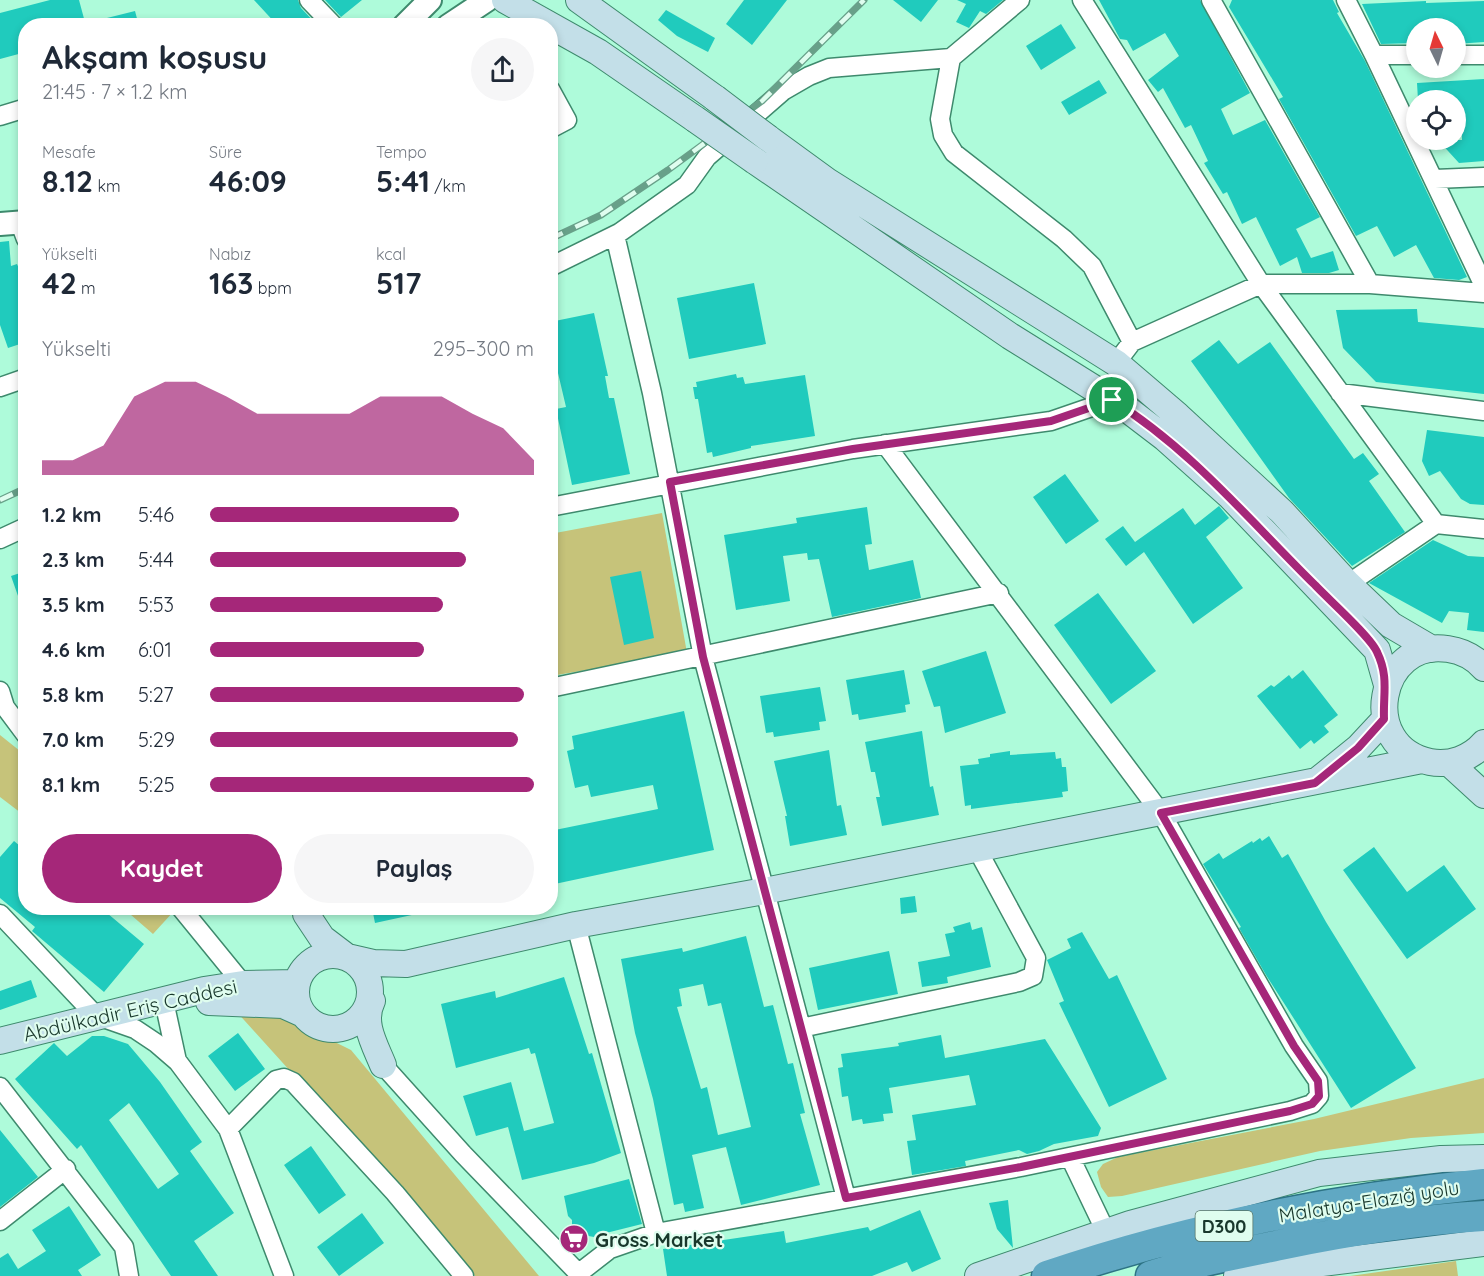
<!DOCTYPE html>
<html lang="tr">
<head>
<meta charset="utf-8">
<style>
  :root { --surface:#fff; --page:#f6f6f7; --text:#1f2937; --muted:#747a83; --accent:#a52779 }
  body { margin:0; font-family:Quicksand,sans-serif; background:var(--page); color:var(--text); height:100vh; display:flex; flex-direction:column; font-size:22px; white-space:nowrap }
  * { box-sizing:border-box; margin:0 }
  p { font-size:20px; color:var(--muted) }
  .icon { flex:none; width:33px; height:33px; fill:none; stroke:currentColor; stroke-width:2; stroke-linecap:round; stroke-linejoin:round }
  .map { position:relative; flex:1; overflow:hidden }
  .side { position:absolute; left:18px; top:18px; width:540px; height:897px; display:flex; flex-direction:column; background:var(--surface); border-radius:24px; box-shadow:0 3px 9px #0003 }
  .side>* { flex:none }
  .needle { width:39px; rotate:355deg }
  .tools { position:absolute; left:1406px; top:18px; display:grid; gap:12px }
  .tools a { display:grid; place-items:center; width:60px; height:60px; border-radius:50%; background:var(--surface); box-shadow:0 3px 9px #0003; font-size:30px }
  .pin { position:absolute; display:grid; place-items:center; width:51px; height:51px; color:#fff; margin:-26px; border:3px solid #fff; border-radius:50%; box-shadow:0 2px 6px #0007 }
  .round { display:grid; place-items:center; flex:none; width:63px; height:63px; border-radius:32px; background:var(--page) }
  .overview { display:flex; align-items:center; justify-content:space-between; height:102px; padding:0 24px }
  h1 { font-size:33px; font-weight:700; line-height:45px }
  .stats { display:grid; grid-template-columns:repeat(3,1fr); gap:9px; height:102px; padding:6px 24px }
  .stats div { display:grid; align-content:center }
  .stats b { font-size:30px; font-weight:700 }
  .stats small { font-size:16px; font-weight:400 }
  .stats p { font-size:16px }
  .chart { height:168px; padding:12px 24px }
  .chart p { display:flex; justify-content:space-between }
  .chart svg { width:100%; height:108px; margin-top:6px; fill:var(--accent); opacity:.7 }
  .button { display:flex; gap:12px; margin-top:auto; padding:12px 24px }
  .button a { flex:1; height:69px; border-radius:36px; background:var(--accent); color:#fff; font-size:24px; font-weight:700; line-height:69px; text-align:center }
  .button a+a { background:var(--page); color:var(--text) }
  ul { padding:0 24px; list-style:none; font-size:20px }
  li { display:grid; grid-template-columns:96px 72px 1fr; align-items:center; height:45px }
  li i { height:15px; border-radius:8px; background:var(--accent) }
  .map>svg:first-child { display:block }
  .green { fill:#c6c37a }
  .building { fill:#20cbbd; fill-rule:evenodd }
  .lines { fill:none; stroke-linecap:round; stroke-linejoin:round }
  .minor-casing { stroke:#3e8a6d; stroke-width:21 }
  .tertiary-casing { stroke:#3e8a6d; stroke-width:26 }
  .secondary-casing { stroke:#3e8a6d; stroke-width:28 }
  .trunk-casing { stroke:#2d7384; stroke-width:33 }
  .minor { stroke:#fff; stroke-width:18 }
  .tertiary { stroke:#fff; stroke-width:22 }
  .secondary { stroke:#c3dfe8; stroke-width:26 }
  .trunk { stroke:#60a8c3; stroke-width:30 }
  .rail-casing { stroke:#68a089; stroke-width:7 }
  .rail { stroke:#dffdef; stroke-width:4.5; stroke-dasharray:14; stroke-linecap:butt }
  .secondary-bridge-casing { stroke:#3e8a6d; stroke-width:28; stroke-linecap:butt }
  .secondary-bridge { stroke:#c3dfe8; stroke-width:26 }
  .route-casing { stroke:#fff; stroke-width:12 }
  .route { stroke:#a52779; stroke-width:8 }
  .labels { text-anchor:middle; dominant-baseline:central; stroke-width:4.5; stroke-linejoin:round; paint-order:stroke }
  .shield { fill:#dffdef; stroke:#547366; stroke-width:1.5 }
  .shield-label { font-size:18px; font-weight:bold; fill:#19382c }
  .street-label { font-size:20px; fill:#19382c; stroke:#dffdef }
  .poi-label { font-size:20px; font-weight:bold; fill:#19382c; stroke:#dffdef; text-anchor:start }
</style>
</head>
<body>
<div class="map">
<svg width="1484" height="1276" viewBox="0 0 1484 1276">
  <rect width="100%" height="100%" fill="#aefbda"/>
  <path class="green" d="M662,513l25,140 -136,23 -1,-142z
    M0,735l25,20v52l-4,6 -21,-16z
    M123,908h47l4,3 -21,23z
    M235,1010l43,4 73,36 188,226h-64z
    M1484,1078v55l-73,5 -91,13 -198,45 -14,1 -7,-10 -4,-15 6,-8 15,-7 196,-38z
    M1456,1261l2,15h-108z"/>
  <path class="building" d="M50,0h29l7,26h-60v26l-26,7v-46z
    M254,0h44l3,8 17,18h-40z
    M325,0h37l-21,17z
    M744,0h43l-35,45 -26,-21z
    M893,0h45l-17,22z
    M957,0h46l-17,14 -6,-3 -11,17 -13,-6 10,-18z
    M1099,0h101l50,93 -29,16 12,26 32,-15 55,97 -24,12 15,29 22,-7 6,19 -10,3h-27l-5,-16 -17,9 -24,-49 -14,7 -15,-32 -4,2 -19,-31 4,-2 -17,-36 -6,3 -22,-40 -5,4 -10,-12 31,-24 -14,-23 -32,18 -6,-11 -7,-1z
    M1232,0h101l6,12 -2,1 28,48 102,216 -8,3 -25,-2 -18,-33 -22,12 -17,-31 -21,10 -77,-137 4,-2 -54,-90z
    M1426,1v2l58,-2v41l-29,2v-16h-39v15l-35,1 -19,-40z
    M666,10l49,28 -7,14 -31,-16 -19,-16z
    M135,11l4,15h-43l-1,-5z
    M1061,24l15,24 -35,22 -15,-24z
    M1484,79v82l-25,2 -21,-23h24l-1,-27h-6v-13h-37l-1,-17z
    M1099,80l8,13 -38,22 -8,-13z
    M9,241l2,25 6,-2 9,21v57l-18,6 -8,-23v-83z
    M754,283l12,61 -77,15 -12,-61z
    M1417,309l1,13 66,6v66l-108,-12 -33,-34 -7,-38z
    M594,313l14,63h-3l4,22h5l16,76 -58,11 -16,-76 10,-2 -16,-68v-17z
    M1219,340l19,24 32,-22 84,117 9,-6 16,21 -10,7 36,51 -53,34 -63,-68 -98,-137z
    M736,374l1,4 6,-1 2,7 60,-9 10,61 -64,10v2l-38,9 -1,-5 -5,1 -9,-54h-3l-2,-12h4l-1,-5z
    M1427,430l57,7v68l-14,-1 -9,-5 -21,-28 -11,5 -7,-15z
    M1065,474l34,47 -33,23 -33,-47z
    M1219,506l10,12 -23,19 37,51 -50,36 -49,-72 -18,14 -21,-27 18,-13 12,16 48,-34 12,17z
    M867,507l5,37 -7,1 4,25 44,-10 8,38 -89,19 -13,-58 -11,1 -1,-7 -24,3 7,45 -54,9 -12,-75 73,-12 -1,-5z
    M1433,540l35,16 16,1v75l-17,-2 2,-17 -20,-2 -7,12 -73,-40z
    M26,571v41l-2,1 -13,-37z
    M641,571l13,67 -30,7 -14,-68z
    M1098,593l58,78 -45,33 -57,-79z
    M986,651l20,62 -61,20 -5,-27 -6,1 -12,-36z
    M904,670l6,34 -5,1 1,7 -47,8 -1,-6 -6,1 -6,-35z
    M1303,670l35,45 -14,11 5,6 -15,12 -3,-4 -11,9 -43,-53 14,-11 3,2 15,-12 3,4z
    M820,687l6,34 -7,1 1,8 -46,7 -1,-5 -7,1 -6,-37z
    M684,711l30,139 -164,35v-54l108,-22 -5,-24 -62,12 -3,-12 -13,3 -8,-37 7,-2 -2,-13z
    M922,731l8,56 3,-1 6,29 -57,11 -6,-29h4l-5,-25h-4l-6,-30z
    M829,750l8,56 4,-1 6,30 -57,11 -5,-30h2l-13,-55z
    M1010,751v4l45,-3 1,7 5,-1 1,9h4l2,24 -6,1 1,5 -92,12v-4l-6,1 -5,-40 19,-2 -1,-5 12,-2v-3z
    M1269,836l13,22 6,-4 38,68 90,146 -65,40 -85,-133 -27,-47 2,-1 -38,-63 16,-11 4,6 29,-18 1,2 7,-5 2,3z
    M14,841l12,10v57h75l43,36 -40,48 -72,-61 3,-4 -35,-29v-41z
    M1374,847l33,45 37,-27 32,44 -69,50 -64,-89z
    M915,896l2,16 -16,2 -1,-16z
    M372,908h48l1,5 -46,10z
    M970,922l2,8 10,-3 9,40 -44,10 1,6 -26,4 -4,-25 32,-6 -5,-22 10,-2 -2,-5z
    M1082,932l27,47 8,-4 50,104 -58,28 -50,-104 5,-2 -17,-41 24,-12 -4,-9z
    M746,936l18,71 9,-2 15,59 5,-1 12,50 -5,1 20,71 -79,20 -15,-58 -34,8 12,53 -19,4 -2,-9 -9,2 -21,-106 -18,-66 -14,-74 61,-11 1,4zM703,984l5,22 13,-3 30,124 -33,8 -11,-48 -6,2 -24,-82 5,-1 -3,-17z
    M889,951l9,43 -80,16 -9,-42z
    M564,977l25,77 3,-1 29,100 -27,10 -72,17 -14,-53 -32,9 -13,-40 48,-14 13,49 30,-8 -19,-70 -4,1 -2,-6 -73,20 -15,-64 54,-13 1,7z
    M31,980l6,17 -37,13v-19z
    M238,1033l27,36 -30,22 -27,-35z
    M941,1035l4,23 100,-19 56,89 -3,8 -44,8 -15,7 -12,3 -8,-4 -54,11 1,5 -54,9 -5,-34 9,-1 -4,-25 64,-10 -7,-30 -80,13 4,25 -10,1 1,7 -21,3 -1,-5 -10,2 -4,-25 -6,1 -4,-29 5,-1 -2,-13 58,-8 -1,-3z
    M92,1036h12l24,8 32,38 42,60 -12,9 44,62 -40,28 24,35h-47l-90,-131 -4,4 -62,-70 39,-36 13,13zM129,1103l50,71 -21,15 -49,-69z
    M0,1130l38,47 -38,30z
    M311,1146l35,49 -27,19 -35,-49z
    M629,1179l13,45 -36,9 2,5 -3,1 -33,-6v-13l-4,-4 -4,-20z
    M1008,1200l5,48 -16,-19 -8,-26z
    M69,1206l32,49 -23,15 4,6h-82v-18l8,-5 10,16 28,-18 -14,-21z
    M920,1210l21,49 -29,13 -5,-10 -35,14h-205l-4,-27 121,-18 2,12 82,-16 2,4z
    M362,1213l22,30 -45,33 -22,-29z"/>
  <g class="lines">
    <g class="minor-casing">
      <path id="minor" d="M309,0l25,26
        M1020,0l-69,58 -11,61 3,16 11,18 110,86 28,27 40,76
        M1082,0l179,284 -129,58 -16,21
        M1211,0l159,284
        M1346,0l28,55h42
        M1374,55l110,231
        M1455,55h29
        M550,89l17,31 -17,9
        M0,116l26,-8
        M1435,179l49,-2
        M20,223l6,16
        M615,235l37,158 51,264 143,541
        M550,267l69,-34 68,-48 20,-28 76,-66 26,-15 20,-8 122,-10
        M1261,284l175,240
        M1261,284h109l114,9
        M0,387l26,-9
        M1340,393l144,18
        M550,507l303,-58 198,-28 61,-21
        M0,539l26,-12
        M1348,584l88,-60 48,5
        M550,688l449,-95
        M0,691l5,16 21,28
        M181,908l62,76
        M0,914l95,101 40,14 21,14 22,19 50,67 56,147
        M576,925l80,308
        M164,1001l13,60
        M801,1028l218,-46 14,-6 3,-18 -59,-109
        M383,1065l80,89 118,122
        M0,1087l124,160 5,29
        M228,1129l48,-49 8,-2 9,4 102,111 69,83
        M1070,1157l36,75
        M0,1221l66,-52
        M579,1273l31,-24 46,-16 365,-66 269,-56 22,-7 7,-8 -1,-15 -24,-35 -133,-233 -276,-369"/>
    </g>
    <g class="tertiary-casing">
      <path id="tertiary" d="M404,26l26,-26
        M448,26l39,-26
        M0,224l26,-2"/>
    </g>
    <g class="secondary-casing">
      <path id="secondary" d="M505,0l93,52 97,67
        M579,0l136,98
        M768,138l59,43 289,182 62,53 104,96 66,72 43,41 41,24
        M755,161l255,175 117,73 38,29 65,58 147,154 10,35
        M1484,668c-10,-11 -22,-17 -36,-19 -70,-11 -91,98 -18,113 20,4 41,-4 54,-19
        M1449,763l35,32
        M1317,781l41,-33 27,-29
        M306,914l16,24 25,19 26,6 33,1 170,-39 188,-34 658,-131
        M296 992a37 37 0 1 1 74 0a37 37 0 1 1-74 0Z
        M372,1001c-11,21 3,44 11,64
        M209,1002l74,3 20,9
        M0,1041l204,-51 39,-6 54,-1
        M978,1276l152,-52 189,-51 122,-14 43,-1
        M1237,1276l21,-5 226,-28"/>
    </g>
    <g class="trunk-casing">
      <path id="trunk" d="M1047,1276c141,-48 289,-77 437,-92
        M1151,1276c42,-14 86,-22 129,-31 68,-14 135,-25 204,-29"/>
    </g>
    <use href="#minor" class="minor"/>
    <use href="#tertiary" class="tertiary"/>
    <use href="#secondary" class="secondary"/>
    <use href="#trunk" class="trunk"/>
    <g class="rail-casing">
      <path id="rail" d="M550,239l51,-24 67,-45 94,-69 102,-101
        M0,500l26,-12"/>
    </g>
    <use href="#rail" class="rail"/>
    <g class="secondary-bridge-casing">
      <path id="secondary-bridge" d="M715,98l53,40
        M695,119l60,42"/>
    </g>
    <use href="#secondary-bridge" class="secondary-bridge"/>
  </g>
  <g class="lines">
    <g class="route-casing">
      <path id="route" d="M1112,400c79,49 138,121 203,185 13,14 56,52 62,67 12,25 6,41 7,67l-26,29 -43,35 -154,30 133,233 24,35 1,15 -7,8 -22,7 -269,56 -175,31 -143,-541 -33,-175 183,-33 198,-28z"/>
    </g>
    <use href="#route" class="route"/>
  </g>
  <defs>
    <g id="supermarket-disc" transform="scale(1.5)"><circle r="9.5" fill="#a52779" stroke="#dffdef"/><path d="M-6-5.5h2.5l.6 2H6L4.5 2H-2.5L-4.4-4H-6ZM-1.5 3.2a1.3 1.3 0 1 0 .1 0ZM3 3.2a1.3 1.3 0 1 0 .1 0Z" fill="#fff"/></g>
  </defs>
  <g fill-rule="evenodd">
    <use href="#supermarket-disc" x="574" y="1239"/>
  </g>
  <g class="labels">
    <rect class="shield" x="1195.5" y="1211" width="57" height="30" rx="4.5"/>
    <g class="shield-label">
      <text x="1224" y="1226">D300</text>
    </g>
    <g class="street-label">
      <text transform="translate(130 1010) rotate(-13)">Abdülkadir Eriş Caddesi</text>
      <text transform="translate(1369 1201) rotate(-9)">Malatya-Elazığ yolu</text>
    </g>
    <g class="poi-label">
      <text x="595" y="1239">Gross Market</text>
    </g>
  </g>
</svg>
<div class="tools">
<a><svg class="needle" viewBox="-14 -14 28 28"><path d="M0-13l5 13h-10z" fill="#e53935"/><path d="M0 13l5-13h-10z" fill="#747a83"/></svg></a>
<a><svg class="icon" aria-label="locate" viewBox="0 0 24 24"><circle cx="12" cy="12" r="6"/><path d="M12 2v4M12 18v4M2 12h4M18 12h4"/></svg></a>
</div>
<div class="pin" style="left:1112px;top:400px;background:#1e9e55"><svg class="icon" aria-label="arrive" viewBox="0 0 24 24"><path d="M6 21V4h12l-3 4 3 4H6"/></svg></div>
<section class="side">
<div class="overview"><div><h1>Akşam koşusu</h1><p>21:45 · 7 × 1.2 km</p></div><a class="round"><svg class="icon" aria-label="share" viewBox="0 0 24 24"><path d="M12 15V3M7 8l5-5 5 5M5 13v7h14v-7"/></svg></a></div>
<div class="stats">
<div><p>Mesafe</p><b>8.12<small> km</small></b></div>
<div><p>Süre</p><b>46:09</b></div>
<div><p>Tempo</p><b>5:41<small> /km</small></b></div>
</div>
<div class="stats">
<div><p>Yükselti</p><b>42<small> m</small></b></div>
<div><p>Nabız</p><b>163<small> bpm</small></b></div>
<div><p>kcal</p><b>517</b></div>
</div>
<div class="chart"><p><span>Yükselti</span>295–300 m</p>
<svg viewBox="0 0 160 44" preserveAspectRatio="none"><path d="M0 44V38L10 38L20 32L30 12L40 6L50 6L60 12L70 19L80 19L90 19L100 19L110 12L120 12L130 12L140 19L150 25L160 38V44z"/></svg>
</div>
<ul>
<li><b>1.2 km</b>5:46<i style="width:77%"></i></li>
<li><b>2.3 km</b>5:44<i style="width:79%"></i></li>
<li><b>3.5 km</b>5:53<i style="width:72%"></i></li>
<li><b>4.6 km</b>6:01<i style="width:66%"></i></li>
<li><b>5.8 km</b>5:27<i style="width:97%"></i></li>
<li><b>7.0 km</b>5:29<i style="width:95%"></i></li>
<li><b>8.1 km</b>5:25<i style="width:100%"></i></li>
</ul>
<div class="button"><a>Kaydet</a><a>Paylaş</a></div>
</section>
</div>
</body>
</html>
